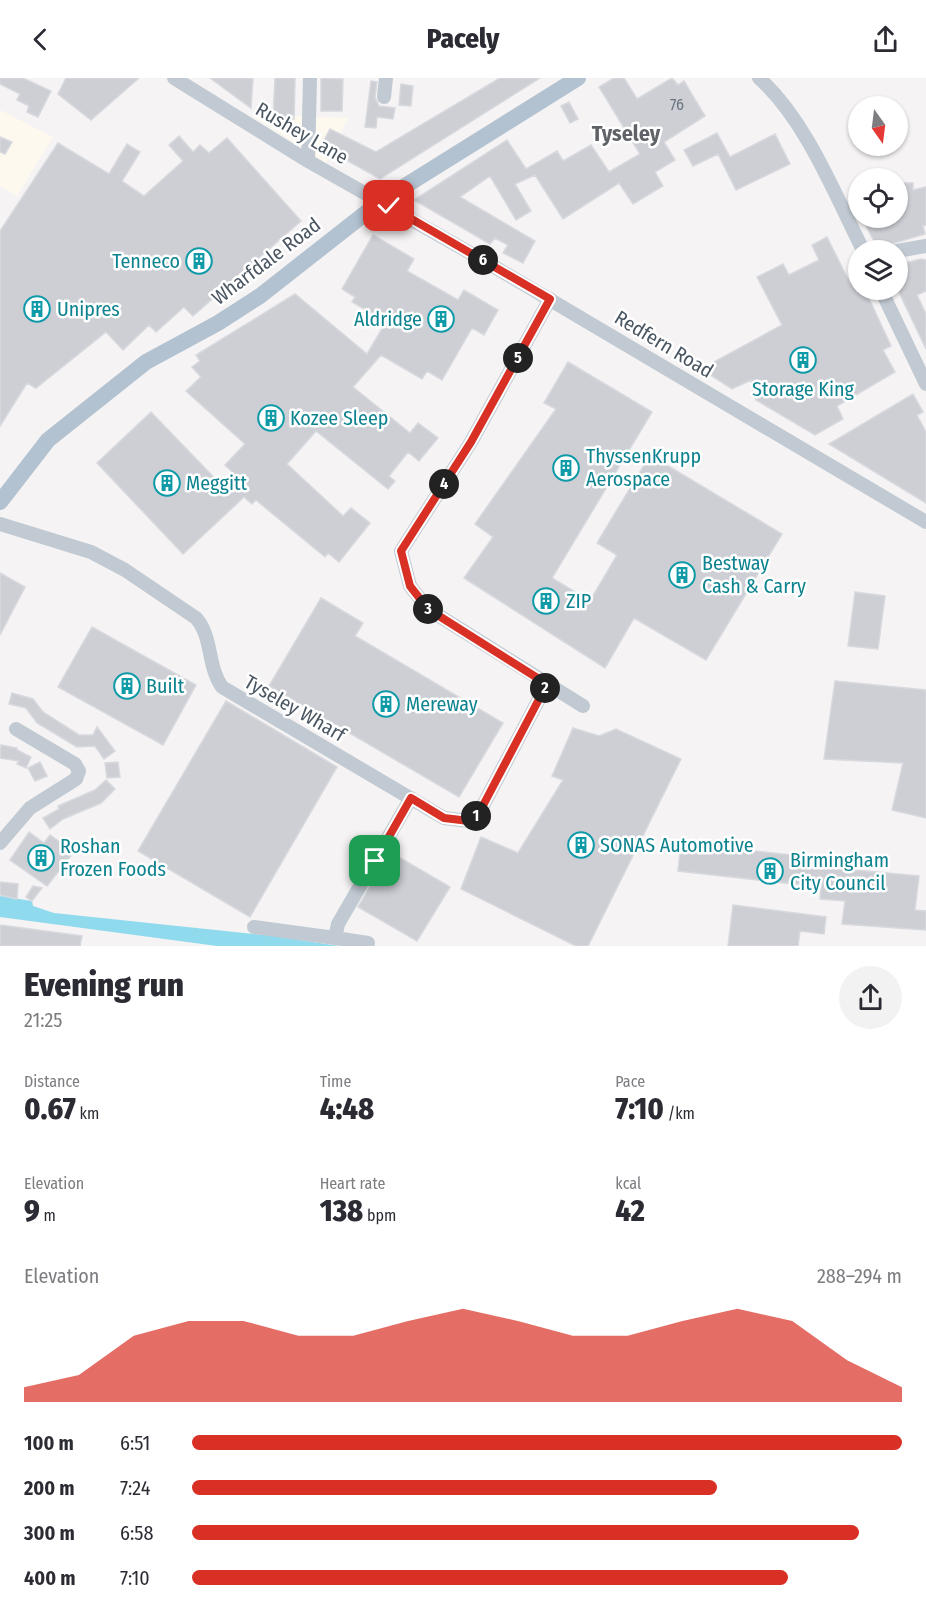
<!DOCTYPE html>
<html lang="en">
<head>
<meta charset="utf-8">
<style>
  :root { --surface:#fff; --page:#f2f2f3; --text:#2b2b33; --muted:#7c7c81; --accent:#d93025 }
  body { margin:0; font-family:"Fira Sans Condensed",sans-serif; background:var(--page); color:var(--text); height:100vh; display:flex; flex-direction:column; font-size:22px; white-space:nowrap }
  * { box-sizing:border-box; margin:0 }
  p { font-size:20px; color:var(--muted) }
  .icon { flex:none; width:33px; height:33px; fill:none; stroke:currentColor; stroke-width:2; stroke-linecap:round; stroke-linejoin:round }
  .map { position:relative; height:868px; overflow:hidden }
  .drawer { display:flex; flex-direction:column; background:var(--surface); flex:1 }
  .drawer>* { flex:none }
  .needle { width:39px; rotate:166deg }
  .buttons { position:absolute; left:848px; top:18px; display:grid; gap:12px }
  .buttons a { display:grid; place-items:center; width:60px; height:60px; border-radius:50%; background:var(--surface); box-shadow:0 2px 4px #0004; font-size:30px }
  .pin { position:absolute; display:grid; place-items:center; width:51px; height:51px; color:#fff; margin:-26px; border-radius:12px; box-shadow:0 3px 9px #0006 }
  .km { position:absolute; width:30px; height:30px; margin:-15px; border-radius:50%; background:#222; color:#fff; font-size:16px; line-height:30px; text-align:center }
  .round { display:grid; place-items:center; flex:none; width:63px; height:63px; border-radius:32px; background:var(--page) }
  .head { display:flex; align-items:center; justify-content:space-between; height:102px; padding:0 24px }
  h1 { font-size:33px; font-weight:800; line-height:45px }
  .metrics { display:grid; grid-template-columns:repeat(3,1fr); gap:9px; height:102px; padding:6px 24px }
  .metrics div { display:grid; align-content:center }
  .metrics b { font-size:30px; font-weight:800 }
  .metrics small { font-size:16px; font-weight:400 }
  .metrics p { font-size:16px }
  .chart { height:168px; padding:12px 24px }
  .chart p { display:flex; justify-content:space-between }
  .chart svg { width:100%; height:108px; margin-top:6px; fill:var(--accent); opacity:.7 }
  ul { padding:0 24px; list-style:none; font-size:20px }
  li { display:grid; grid-template-columns:96px 72px 1fr; align-items:center; height:45px }
  li i { height:15px; border-radius:8px; background:var(--accent) }
  header { display:flex; justify-content:space-between; align-items:center; height:78px; padding:0 24px; background:var(--surface); font-size:27px; font-weight:800 }
  .map>svg:first-child { display:block }
  .commercial { fill:#fdf9ef }
  .water { fill:#90daee }
  .building { fill:#cdcfd5; stroke:#d7d9de; stroke-width:1.5 }
  .lines { fill:none; stroke-linecap:round; stroke-linejoin:round }
  .minor { stroke:#c1cad2; stroke-width:14 }
  .major { stroke:#b3c2d1; stroke-width:16 }
  .route-casing { stroke:#fff; stroke-width:12 }
  .route { stroke:#d93025; stroke-width:8 }
  .labels { text-anchor:middle; dominant-baseline:central; stroke-width:5; stroke-linejoin:round; paint-order:stroke }
  .number-label { font-size:16px; fill:#6b747e }
  .street-label { font-size:20px; fill:#4a5661; stroke:#fff }
  .culture-label { font-size:20px; fill:#0d838f; stroke:#fff; text-anchor:start }
  .quarter-label { font-size:22px; font-weight:bold; fill:#5f6368; stroke:#fff }
</style>
</head>
<body>
<header><svg class="icon" aria-label="back" viewBox="0 0 24 24"><path d="M15 5l-7 7 7 7"/></svg>Pacely<svg class="icon" aria-label="share" viewBox="0 0 24 24"><path d="M12 15V3M7 8l5-5 5 5M5 13v7h14v-7"/></svg></header>
<div class="map">
<svg width="926" height="868" viewBox="0 0 926 868">
  <rect width="100%" height="100%" fill="#f5f3f3"/>
  <path class="commercial" d="M0,32l53,27 -36,59 -17,-10z
    M251,37l97,3 -22,45z"/>
  <path class="water" d="M0,818l32,5 1,5 21,7 219,23 66,10h-122l-217,-29z"/>
  <path class="building" d="M0,0h23l28,13 -13,26 -11,-5 2,-6 -12,-6 3,-6 -20,-10z
    M66,0h73l-48,42 -33,-26z
    M210,0h43l-2,30z
    M275,0h20l-1,41h-21z
    M321,0l22,1 -1,32h-21z
    M500,0h40l-160,101 -59,-33 9,-17 46,23z
    M614,0h10l13,21 35,-21 6,7 6,-4 21,35 -41,26 11,18 -20,12 8,14 -30,18 -14,-21 -56,36 -28,-44 -20,9 16,27 -15,9 -26,-44 -30,21 75,44 -12,22 -20,-10 5,-8 -13,-7 -5,6 -76,-44 93,-60 19,29 31,-18 6,10 28,-16 18,27 31,-18 -41,-67z
    M371,3l6,1 -2,15 4,9 16,2 -2,11 -16,-2 -1,11 -11,-1z
    M401,6l12,2 -2,20 -12,-1z
    M569,24l9,17 -8,4 -9,-17z
    M717,55l13,24 45,-23 15,30 -54,26 -18,-36 -25,12 -9,-16z
    M179,58l14,16 7,-7 9,8 18,-15 74,83 -108,95 -9,-9 -28,25 -7,-7 -26,25 -17,-18 -70,56 -9,-5 -27,43v-195l58,-88 51,31 18,-30 13,8 -18,29 22,15 39,-35 -14,-16z
    M0,59l12,5 -7,12 -5,-2z
    M897,105h16v7l13,-3v38l-3,1 2,8 -44,13 -5,-2 -14,-27h35z
    M373,157l41,24 -7,12 51,29 6,-10 34,20 -14,25 -12,-7 -30,52 -15,-9 -5,8 -41,-24 -28,32 57,46 8,-10 20,15 -19,23 -11,-9 -19,24 6,5 -7,8 -72,-58 -29,33 56,52 8,-8 19,15 -31,39 -11,-9 -3,4 -69,-57 -4,4 -8,-7 -61,57 -86,-91 54,-51 78,81 13,-12 -17,-16 20,-21 -59,-53 15,-14 -9,-10 8,-6 -4,-6 99,-61 72,60 22,-37 -14,-8 -2,5 -21,-12 3,-5 -13,-8z
    M827,159l23,46 8,-7v14h7l26,56 -8,4 12,22 -58,34 6,13 -28,16 -59,-35 -5,-20 -19,9 -31,-20 81,-44 -25,-48 26,-13 6,11 30,-15 -7,-15z
    M921,181l5,1v31l-9,4 9,19v35l-29,-61v-23z
    M568,284l84,50 -100,166 38,23 27,-46 -20,-12 53,-88 132,79 -76,126 -72,-42 -29,50 -141,-90 29,-41 -18,-13 81,-115 -12,-6z
    M913,316l10,18 -6,3 9,17v71l-97,-59z
    M0,495l25,14 -25,48z
    M855,514l30,4 -7,53 -30,-3z
    M321,520l42,25 -8,13 148,87 -44,74 -190,-111z
    M92,549l104,58 -33,60 -105,-58z
    M835,603l91,9v128l-34,-8 11,-47 -79,-4z
    M12,615l21,6 10,13 36,23h14l4,-8 18,24 -11,8 -9,-13 -18,1 -40,-24 -11,-15 -17,-4z
    M226,623l111,66 -87,150 -112,-66z
    M573,650l26,8 17,-7 65,30 -93,187h-12l-115,-57 20,-52 37,16 45,-73 -11,-4z
    M1,667l16,3v2l14,7 -5,11 -9,-4 2,-3 -19,-3z
    M40,684l7,14 -12,5 -7,-13z
    M118,684l2,15 -13,1 -2,-15z
    M106,702l9,9 -14,14 -38,16 -13,10 -7,-11 16,-9 -1,-3 37,-16z
    M29,754l15,11 6,-8 24,17 -27,34 -37,-26z
    M681,765l174,19v8l64,6 -4,34 11,1v19l-84,-6 3,-23 -25,-2 1,-12 -143,-16z
    M390,774l60,35 -33,54 -59,-34z
    M0,804l18,2 -1,15 -17,-4z
    M33,808l9,2 -10,13 -6,-4z
    M733,827l93,12 -2,17 -24,-3 -2,15h-70z
    M0,847l82,11 -2,10h-80z"/>
  <g class="lines">
    <path class="minor" d="M174,0l134,83 173,98 445,263
      M759,0c47,42 76,117 104,172
      M384,19l2,-19
      M308,83l2,-83
      M897,173l29,-5
      M881,212l45,94
      M550,221l-79,143 -70,109 9,35 18,23 155,97
      M0,446l91,28 34,18 71,48c17,19 11,48 26,69l222,131 25,3 9,-6 69,-131
      M0,765l30,-35 46,-29 3,-8 -4,-7 -59,-35
      M254,849l81,11
      M368,865l-33,-5 3,-14 73,-126"/>
    <path class="major" d="M0,424l48,-62 98,-78 72,-39 42,-27 121,-95 197,-123"/>
  </g>
  <g class="lines">
    <g class="route-casing">
      <path id="route" d="M375,783l36,-63 33,20 25,3 9,-6 69,-131 -119,-75 -18,-23 -9,-35 70,-109 79,-143 -161,-93"/>
    </g>
    <use href="#route" class="route"/>
  </g>
  <defs>
    <g id="building-ring" transform="scale(1.35)"><circle r="9.5" fill="#fff" stroke="#0f9aa8" stroke-width="1.5"/><path d="M-4-6H4V6H1V3H-1V6H-4ZM-2.5-4.3h1.7v1.8h-1.7ZM.8-4.3h1.7v1.8H.8ZM-2.5-1h1.7V.8h-1.7ZM.8-1h1.7V.8H.8Z" fill="#0f9aa8"/></g>
  </defs>
  <g fill-rule="evenodd">
    <use href="#building-ring" x="199" y="183"/>
    <use href="#building-ring" x="37" y="231"/>
    <use href="#building-ring" x="441" y="241"/>
    <use href="#building-ring" x="803" y="282"/>
    <use href="#building-ring" x="271" y="340"/>
    <use href="#building-ring" x="566" y="390"/>
    <use href="#building-ring" x="167" y="405"/>
    <use href="#building-ring" x="682" y="497"/>
    <use href="#building-ring" x="546" y="523"/>
    <use href="#building-ring" x="127" y="608"/>
    <use href="#building-ring" x="386" y="626"/>
    <use href="#building-ring" x="581" y="767"/>
    <use href="#building-ring" x="41" y="780"/>
    <use href="#building-ring" x="770" y="793"/>
  </g>
  <g class="labels">
    <g class="number-label">
      <text x="677" y="26">76</text>
    </g>
    <g class="street-label">
      <text transform="translate(302 55) rotate(30)">Rushey Lane</text>
      <text transform="translate(266 183) rotate(-37)">Wharfdale Road</text>
      <text transform="translate(664 266) rotate(31)">Redfern Road</text>
      <text transform="translate(295 630) rotate(30)">Tyseley Wharf</text>
    </g>
    <g class="culture-label">
      <text x="180" y="183" text-anchor="end">Tenneco</text>
      <text x="57" y="231">Unipres</text>
      <text x="422" y="241" text-anchor="end">Aldridge</text>
      <text x="803" y="311" text-anchor="middle">Storage King</text>
      <text x="290" y="340">Kozee Sleep</text>
      <text x="586" y="378">ThyssenKrupp<tspan x="586" dy="23">Aerospace</tspan></text>
      <text x="186" y="405">Meggitt</text>
      <text x="702" y="485">Bestway<tspan x="702" dy="23">Cash &amp; Carry</tspan></text>
      <text x="566" y="523">ZIP</text>
      <text x="146" y="608">Built</text>
      <text x="406" y="626">Mereway</text>
      <text x="600" y="767">SONAS Automotive</text>
      <text x="60" y="768">Roshan<tspan x="60" dy="23">Frozen Foods</tspan></text>
      <text x="790" y="782">Birmingham<tspan x="790" dy="23">City Council</tspan></text>
    </g>
    <g class="quarter-label">
      <text x="626" y="55">Tyseley</text>
    </g>
  </g>
</svg>
<div class="buttons">
<a><svg class="needle" viewBox="-14 -14 28 28"><path d="M0-13l5 13h-10z" fill="#e53935"/><path d="M0 13l5-13h-10z" fill="#7c7c81"/></svg></a>
<a><svg class="icon" aria-label="locate" viewBox="0 0 24 24"><circle cx="12" cy="12" r="6"/><path d="M12 2v4M12 18v4M2 12h4M18 12h4"/></svg></a>
<a><svg class="icon" aria-label="layers" viewBox="0 0 24 24"><path d="M12 4l9 5-9 5-9-5zM3 14l9 5 9-5"/></svg></a>
</div>
<div class="pin" style="left:375px;top:783px;background:#1e9e55"><svg class="icon" aria-label="arrive" viewBox="0 0 24 24"><path d="M6 21V4h12l-3 4 3 4H6"/></svg></div>
<div class="pin" style="left:389px;top:128px;background:#d93025"><svg class="icon" aria-label="check" viewBox="0 0 24 24"><path d="M5 12l5 5 9-10"/></svg></div>
<b class="km" style="left:476px;top:738px">1</b>
<b class="km" style="left:545px;top:610px">2</b>
<b class="km" style="left:428px;top:531px">3</b>
<b class="km" style="left:444px;top:406px">4</b>
<b class="km" style="left:518px;top:280px">5</b>
<b class="km" style="left:483px;top:182px">6</b>
</div>
<section class="drawer">
<div class="head"><div><h1>Evening run</h1><p>21:25</p></div><a class="round"><svg class="icon" aria-label="share" viewBox="0 0 24 24"><path d="M12 15V3M7 8l5-5 5 5M5 13v7h14v-7"/></svg></a></div>
<div class="metrics">
<div><p>Distance</p><b>0.67<small> km</small></b></div>
<div><p>Time</p><b>4:48</b></div>
<div><p>Pace</p><b>7:10<small> /km</small></b></div>
</div>
<div class="metrics">
<div><p>Elevation</p><b>9<small> m</small></b></div>
<div><p>Heart rate</p><b>138<small> bpm</small></b></div>
<div><p>kcal</p><b>42</b></div>
</div>
<div class="chart"><p><span>Elevation</span>288–294 m</p>
<svg viewBox="0 0 160 44" preserveAspectRatio="none"><path d="M0 44V38L10 33L20 17L30 11L40 11L50 17L60 17L70 11L80 6L90 11L100 17L110 17L120 11L130 6L140 11L150 27L160 38V44z"/></svg>
</div>
<ul>
<li><b>100 m</b>6:51<i style="width:100%"></i></li>
<li><b>200 m</b>7:24<i style="width:74%"></i></li>
<li><b>300 m</b>6:58<i style="width:94%"></i></li>
<li><b>400 m</b>7:10<i style="width:84%"></i></li>
</ul>
</section>
</body>
</html>
